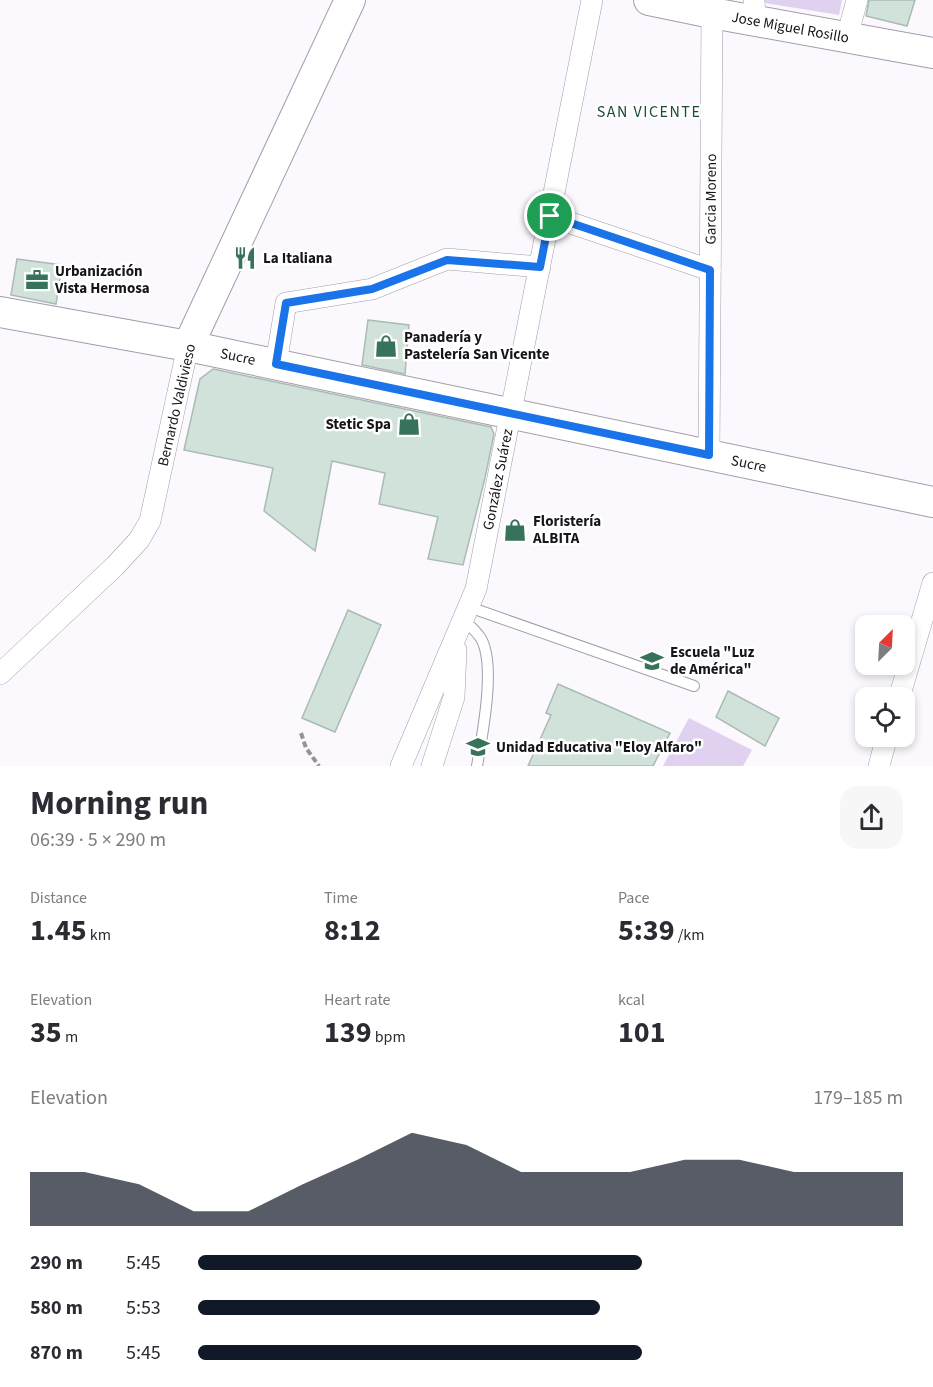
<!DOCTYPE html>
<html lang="en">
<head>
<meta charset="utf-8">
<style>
  :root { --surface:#fff; --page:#f7f7f7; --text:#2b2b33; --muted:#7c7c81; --accent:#111827 }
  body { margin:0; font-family:"Source Sans 3",sans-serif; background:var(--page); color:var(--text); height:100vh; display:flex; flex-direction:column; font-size:22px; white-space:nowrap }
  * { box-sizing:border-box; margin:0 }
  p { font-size:20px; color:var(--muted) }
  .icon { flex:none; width:33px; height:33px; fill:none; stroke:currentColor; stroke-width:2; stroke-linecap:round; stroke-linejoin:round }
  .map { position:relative; height:766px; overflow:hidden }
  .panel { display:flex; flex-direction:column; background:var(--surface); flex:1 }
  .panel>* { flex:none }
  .needle { width:39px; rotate:24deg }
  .buttons { position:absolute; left:855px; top:615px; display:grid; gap:12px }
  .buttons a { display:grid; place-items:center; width:60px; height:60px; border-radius:12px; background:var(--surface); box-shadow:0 3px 9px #0003; font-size:30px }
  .pin { position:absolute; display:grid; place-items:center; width:51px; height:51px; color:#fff; margin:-26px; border:3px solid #fff; border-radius:50%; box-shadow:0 2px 6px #0007 }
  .round { display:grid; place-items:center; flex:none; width:63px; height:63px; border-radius:18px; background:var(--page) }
  .head { display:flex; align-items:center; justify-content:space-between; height:102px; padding:0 30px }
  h1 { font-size:33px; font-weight:700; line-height:45px }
  .stats { display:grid; grid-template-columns:repeat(3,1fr); gap:9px; height:102px; padding:6px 30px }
  .stats div { display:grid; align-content:center }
  .stats b { font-size:30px; font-weight:700 }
  .stats small { font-size:16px; font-weight:400 }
  .stats p { font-size:16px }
  .chart { height:168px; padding:12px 30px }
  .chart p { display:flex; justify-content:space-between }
  .chart svg { width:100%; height:108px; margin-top:6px; fill:var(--accent); opacity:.7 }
  ul { padding:0 30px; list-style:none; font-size:20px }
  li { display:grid; grid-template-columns:96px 72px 1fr; align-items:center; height:45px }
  li i { height:15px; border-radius:8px; background:var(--accent) }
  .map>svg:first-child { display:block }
  .green { fill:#e1d1f0 }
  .building { fill:#d1e2da; stroke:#aabbb3; stroke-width:1.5 }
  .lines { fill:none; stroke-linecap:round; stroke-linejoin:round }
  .lane-casing { stroke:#a39caa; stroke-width:12 }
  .street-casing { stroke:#a39caa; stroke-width:22 }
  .secondary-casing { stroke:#a39caa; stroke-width:32 }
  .path { stroke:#959298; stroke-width:4; stroke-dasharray:6 3; stroke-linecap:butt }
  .lane { stroke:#fff; stroke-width:10 }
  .street { stroke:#fff; stroke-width:21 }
  .secondary { stroke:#fff; stroke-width:30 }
  .route-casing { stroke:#fff; stroke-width:12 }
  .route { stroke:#1a73e8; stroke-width:8 }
  .labels { text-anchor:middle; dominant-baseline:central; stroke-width:5; stroke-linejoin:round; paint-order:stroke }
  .street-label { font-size:15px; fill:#18151a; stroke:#fff }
  .poi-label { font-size:15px; font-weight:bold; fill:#18151a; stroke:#fff; text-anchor:start }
  .neighbourhood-label { font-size:16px; letter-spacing:1.5px; fill:#1b4b39; stroke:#fff }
</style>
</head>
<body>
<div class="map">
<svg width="933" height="766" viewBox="0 0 933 766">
  <rect width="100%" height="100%" fill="#fbf8fe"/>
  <path class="green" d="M765,0h77l-3,15 -74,-12z
    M689,718l63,32 -9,16h-80z"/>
  <path class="building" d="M869,0h46l-8,26 -41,-10z
    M17,259l45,6 -6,39 -45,-9z
    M368,320l41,5 -4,49 -43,-9z
    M213,369l278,58 3,7 -9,44 -22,87 -35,-6 10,-42 -59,-13 6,-31 -53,-12 -17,90 -51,-40 9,-43 -89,-18 16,-71z
    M348,610l33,15 -46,107 -33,-14z
    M558,684l112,49 -17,33h-125l23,-51 -5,-2z
    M728,691l51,27 -14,28 -49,-29z"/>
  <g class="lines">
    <g class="lane-casing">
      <path id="lane" d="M469,607l225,79
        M464,620c5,5 12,11 16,17 17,25 2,99 -3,129"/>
    </g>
    <g class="street-casing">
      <g id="street">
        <path d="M754,0l1,21"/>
        <path d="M847,37l10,-37"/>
        <path d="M550,216l160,54"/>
        <path d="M276,364l10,-61 86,-14 75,-30 93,8"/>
        <path id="s1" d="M709,455l3,-442"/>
        <path d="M0,674l115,-108 24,-26 11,-19 38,-175"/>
        <path d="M899,698l34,-115"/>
        <path id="s2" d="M401,766l75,-177 116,-589"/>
        <path d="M432,766l22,-69 2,-47"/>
        <path d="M879,766l8,-30"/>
      </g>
    </g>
    <g class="secondary-casing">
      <g id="secondary">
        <path id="s3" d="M649,0l63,13 221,40"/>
        <path id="s4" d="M0,312l188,34 745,156"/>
        <path d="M188,346l162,-346"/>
      </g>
    </g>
    <path class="path" d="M301,733l5,15 13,18"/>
    <use href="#lane" class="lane"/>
    <use href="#street" class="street"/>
    <use href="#secondary" class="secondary"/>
  </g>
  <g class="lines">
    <g class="route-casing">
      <path id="route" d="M550,216l160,54 -1,185 -433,-91 10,-61 86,-14 75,-29 93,7z"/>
    </g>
    <use href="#route" class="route"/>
  </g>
  <defs>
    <g id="restaurant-bare" transform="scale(1.8)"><path d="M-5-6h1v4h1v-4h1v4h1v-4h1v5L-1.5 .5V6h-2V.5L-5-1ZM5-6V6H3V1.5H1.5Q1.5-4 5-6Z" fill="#37725b" stroke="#fff" stroke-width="2.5" paint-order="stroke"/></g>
    <g id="office-bare" transform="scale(1.8)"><path d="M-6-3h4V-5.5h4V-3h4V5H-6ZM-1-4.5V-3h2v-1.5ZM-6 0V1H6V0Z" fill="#37725b" stroke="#fff" stroke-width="2.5" paint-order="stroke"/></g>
    <g id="shop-bare" transform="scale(1.8)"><path d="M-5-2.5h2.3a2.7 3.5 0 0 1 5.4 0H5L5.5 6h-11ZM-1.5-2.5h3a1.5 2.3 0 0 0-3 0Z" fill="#37725b" stroke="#fff" stroke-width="2.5" paint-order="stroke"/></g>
    <g id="school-bare" transform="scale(1.8)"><path d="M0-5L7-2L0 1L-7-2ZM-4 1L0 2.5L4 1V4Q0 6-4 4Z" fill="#37725b" stroke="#fff" stroke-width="2.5" paint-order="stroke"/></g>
  </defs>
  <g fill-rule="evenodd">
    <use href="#restaurant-bare" x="245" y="258"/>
    <use href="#office-bare" x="37" y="280"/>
    <use href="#shop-bare" x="386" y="346"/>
    <use href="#shop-bare" x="409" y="424"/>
    <use href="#shop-bare" x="515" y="530"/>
    <use href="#school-bare" x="652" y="661"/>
    <use href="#school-bare" x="478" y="747"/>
  </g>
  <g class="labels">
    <g class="street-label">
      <text stroke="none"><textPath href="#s3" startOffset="144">Jose Miguel Rosillo</textPath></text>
      <text stroke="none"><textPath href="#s1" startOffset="256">Garcia Moreno</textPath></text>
      <text stroke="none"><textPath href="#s4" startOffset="242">Sucre</textPath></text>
      <text transform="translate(177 405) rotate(-77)">Bernardo Valdivieso</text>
      <text stroke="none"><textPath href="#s4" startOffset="764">Sucre</textPath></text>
      <text stroke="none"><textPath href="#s2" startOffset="304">González Suárez</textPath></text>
    </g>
    <g class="poi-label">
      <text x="263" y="258">La Italiana</text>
      <text x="55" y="271">Urbanización<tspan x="55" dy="17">Vista Hermosa</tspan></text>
      <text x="404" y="337">Panadería y<tspan x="404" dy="17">Pastelería San Vicente</tspan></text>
      <text x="391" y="424" text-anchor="end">Stetic Spa</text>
      <text x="533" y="521">Floristería<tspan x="533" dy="17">ALBITA</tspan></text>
      <text x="670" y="652">Escuela "Luz<tspan x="670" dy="17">de América"</tspan></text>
      <text x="496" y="747">Unidad Educativa "Eloy Alfaro"</text>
    </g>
    <g class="neighbourhood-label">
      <text x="649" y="112">SAN VICENTE</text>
    </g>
  </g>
</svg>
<div class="buttons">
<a><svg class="needle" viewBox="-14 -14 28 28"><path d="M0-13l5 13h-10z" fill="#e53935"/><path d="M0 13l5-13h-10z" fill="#7c7c81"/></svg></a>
<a><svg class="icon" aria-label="locate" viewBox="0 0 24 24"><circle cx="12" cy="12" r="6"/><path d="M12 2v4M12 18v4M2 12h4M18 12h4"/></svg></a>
</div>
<div class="pin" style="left:550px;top:216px;background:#1e9e55"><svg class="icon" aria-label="arrive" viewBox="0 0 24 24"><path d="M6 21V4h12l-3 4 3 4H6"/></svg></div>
</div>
<section class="panel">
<div class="head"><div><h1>Morning run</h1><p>06:39 · 5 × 290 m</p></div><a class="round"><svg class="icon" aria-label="share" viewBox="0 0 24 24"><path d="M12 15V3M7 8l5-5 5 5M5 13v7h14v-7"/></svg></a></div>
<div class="stats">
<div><p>Distance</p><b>1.45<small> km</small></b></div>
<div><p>Time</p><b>8:12</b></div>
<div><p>Pace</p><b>5:39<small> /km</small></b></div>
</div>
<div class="stats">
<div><p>Elevation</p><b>35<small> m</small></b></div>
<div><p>Heart rate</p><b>139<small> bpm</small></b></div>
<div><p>kcal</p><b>101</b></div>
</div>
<div class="chart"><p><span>Elevation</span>179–185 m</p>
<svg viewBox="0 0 160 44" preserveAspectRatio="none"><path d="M0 44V22L10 22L20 27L30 38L40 38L50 27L60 17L70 6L80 11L90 22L100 22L110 22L120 17L130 17L140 22L150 22L160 22V44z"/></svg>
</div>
<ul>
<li><b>290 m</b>5:45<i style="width:63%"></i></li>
<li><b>580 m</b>5:53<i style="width:57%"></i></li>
<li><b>870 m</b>5:45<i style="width:63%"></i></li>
</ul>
</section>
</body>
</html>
